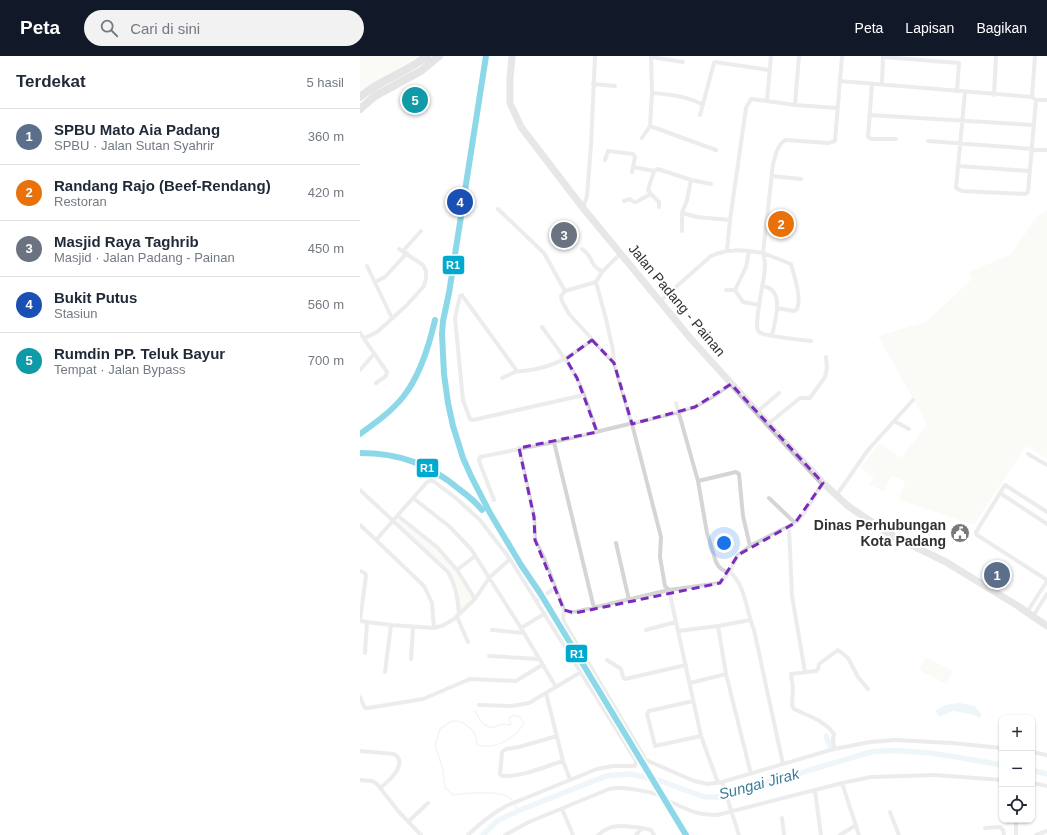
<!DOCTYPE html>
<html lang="id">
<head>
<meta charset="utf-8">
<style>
	:root { --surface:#fff; --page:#f2f2f3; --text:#1f2937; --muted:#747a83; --line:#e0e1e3; --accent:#111827 }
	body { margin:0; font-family:Helvetica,sans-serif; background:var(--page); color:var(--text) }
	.controls { position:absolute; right:12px; bottom:12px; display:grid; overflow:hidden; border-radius:8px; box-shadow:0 1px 3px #0004 }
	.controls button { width:36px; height:36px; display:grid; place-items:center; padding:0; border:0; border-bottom:1px solid var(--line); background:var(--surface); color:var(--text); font:20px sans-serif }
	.you { position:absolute; left:364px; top:487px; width:14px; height:14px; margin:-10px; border:3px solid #fff; border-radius:50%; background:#1a73e8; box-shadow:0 0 0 6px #1a73e833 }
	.badge { display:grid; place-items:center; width:26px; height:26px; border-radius:50%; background:var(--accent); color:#fff; font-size:13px; font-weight:700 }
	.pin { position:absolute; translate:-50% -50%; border:2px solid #fff; box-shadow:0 1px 4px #0006 }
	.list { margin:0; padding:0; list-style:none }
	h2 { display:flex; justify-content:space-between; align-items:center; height:52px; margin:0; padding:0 16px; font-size:17px }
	h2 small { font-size:13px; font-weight:400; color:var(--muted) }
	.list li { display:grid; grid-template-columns:26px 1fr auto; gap:12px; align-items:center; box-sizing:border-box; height:56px; padding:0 16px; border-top:1px solid var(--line) }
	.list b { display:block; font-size:15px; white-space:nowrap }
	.list p { margin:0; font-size:13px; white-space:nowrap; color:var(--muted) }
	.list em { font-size:13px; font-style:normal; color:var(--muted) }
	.icon { flex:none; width:22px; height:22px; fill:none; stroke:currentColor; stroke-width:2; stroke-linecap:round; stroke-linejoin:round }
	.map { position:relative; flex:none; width:687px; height:779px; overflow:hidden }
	header { display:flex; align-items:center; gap:24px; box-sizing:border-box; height:56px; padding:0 20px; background:var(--accent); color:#fff }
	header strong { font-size:19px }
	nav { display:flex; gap:22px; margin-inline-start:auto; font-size:14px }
	.search { width:280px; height:36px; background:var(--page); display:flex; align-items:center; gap:10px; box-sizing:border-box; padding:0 14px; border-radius:22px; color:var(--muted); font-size:15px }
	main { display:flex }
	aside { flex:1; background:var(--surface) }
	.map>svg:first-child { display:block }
</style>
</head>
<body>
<header>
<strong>Peta</strong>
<div class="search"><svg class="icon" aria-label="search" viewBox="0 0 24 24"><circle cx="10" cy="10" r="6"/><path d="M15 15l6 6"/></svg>Cari di sini</div>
<nav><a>Peta</a><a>Lapisan</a><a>Bagikan</a></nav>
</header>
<main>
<aside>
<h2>Terdekat<small>5 hasil</small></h2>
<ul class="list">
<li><span class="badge" style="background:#5c6f8a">1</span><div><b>SPBU Mato Aia Padang</b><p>SPBU · Jalan Sutan Syahrir</p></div><em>360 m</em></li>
<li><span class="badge" style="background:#e8710a">2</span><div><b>Randang Rajo (Beef-Rendang)</b><p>Restoran</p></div><em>420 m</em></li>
<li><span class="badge" style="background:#6b7280">3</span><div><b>Masjid Raya Taghrib</b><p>Masjid · Jalan Padang - Painan</p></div><em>450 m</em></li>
<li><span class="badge" style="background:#1a4fb4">4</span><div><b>Bukit Putus</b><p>Stasiun</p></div><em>560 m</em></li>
<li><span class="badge" style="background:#0f9aa8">5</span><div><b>Rumdin PP. Teluk Bayur</b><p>Tempat · Jalan Bypass</p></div><em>700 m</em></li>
</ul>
</aside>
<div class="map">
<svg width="687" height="779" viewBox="0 0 687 779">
	<rect width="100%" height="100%" fill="#fff"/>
	<!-- green -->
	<path fill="#f3f6ed" d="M0,0H58L31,19L0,34Z
		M687,155V403L666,390L614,469L539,444L545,425L531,420L524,436L509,428L514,422L500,411L520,387L541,402L567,368L518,280L566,266L612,223L609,216L650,199L679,158Z
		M39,464L79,493L93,510L113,542L100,554L92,521L36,465Z
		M566,601L593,615L586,628L559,614Z"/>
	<!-- water -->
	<path fill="#dbecf3" d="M600,647L615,650L622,659L619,662L614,659L593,655L579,661L575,655C583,648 590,648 600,647Z"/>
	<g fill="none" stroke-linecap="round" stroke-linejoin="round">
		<!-- stream -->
		<path stroke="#dbecf3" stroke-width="1.5" d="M115,655L122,667L131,672L143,668L148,669L151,668L149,662L154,659L160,661L164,667C155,683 135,694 117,689C118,677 106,664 93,665C89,666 84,670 80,673L75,689L83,714L85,732L93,739C105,737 140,734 150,742C153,745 156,751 158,755"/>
		<!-- canal -->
		<path stroke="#dbecf3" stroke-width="5.5" d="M466,680L470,690
			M672,714L687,718
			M123,779L137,765L158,755L246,720L271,718L301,725L344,741H359L511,696C554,691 599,702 642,709"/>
		<!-- street -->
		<path stroke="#d5d5d5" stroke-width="4" d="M291,0L292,37L290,70L356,94
			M411,0L407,45L435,49
			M439,0L435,49L477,52
			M291,1L323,6
			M523,1L599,7L597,35
			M480,25L672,41L676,44H687
			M233,28L255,30
			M512,28L508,81L511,83H536
			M522,28L523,0
			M605,36L596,132L602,135L665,138L668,136L676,44
			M292,37C309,38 328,40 343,49
			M634,39L636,0
			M672,41L675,0
			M340,59L354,7L355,6L409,14
			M509,59L673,69
			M282,82L290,70
			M568,85L687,94
			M245,104L248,95L273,98L275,101L272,116
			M598,110L669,115
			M273,111L294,115
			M412,120L441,123
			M331,124L351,128
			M264,145L270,143L274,146H276L291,138
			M299,151V146L291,138L288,134L294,115L298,113L331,124L327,144L322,157V175
			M223,152L227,140L231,89L235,0
			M138,153L184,197L205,235
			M322,157L337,161L370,164
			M222,193C231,199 229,202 234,209C236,212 240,214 242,216
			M367,194L370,164L386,52L391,43L407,45
			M43,195L61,175
			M261,197L242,216L236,226L246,263L253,294L254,307L272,368L301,481L300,501L305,530L309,534L341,680L358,727
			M403,197C404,201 405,205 405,209C406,221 392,269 399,276C403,280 443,284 451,285
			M403,197L431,208C434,219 442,242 437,253L434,255L417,252
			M7,210L32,262
			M15,226L25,221L47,197
			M236,226L205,235L201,240L202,245L209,258L254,307
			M402,230C426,233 415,264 412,280
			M366,234H375L383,246L399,249
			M375,234L386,211L389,195
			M300,245L351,200C369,192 384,194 403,197L413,108C416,98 417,90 425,84L468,87L475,85L482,0
			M182,271C198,293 214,313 224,339
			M0,277L27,316L26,320L16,327
			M5,282L17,276L46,250L64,230L66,222V215L63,209L39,193
			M232,284C212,298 201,308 176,313C170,314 164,316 157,315L104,242L102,239L100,240L95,262L103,344L110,363L113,364L224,339L237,376
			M0,314L14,298
			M142,322L157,315
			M316,347L338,425
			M397,356L419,337
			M534,365L553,344
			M408,368L440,342H450L465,321L467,312L466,301
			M194,386L234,552
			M159,392L174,461L175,484L184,502L204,554L211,557L309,534L360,527L370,516L378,499L390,490L435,467L443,459L463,427
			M668,398L687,409
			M0,434L88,516C96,529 98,543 99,558
			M640,437L687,468
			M476,440L508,394L534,365L549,373
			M53,442L89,470L111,493L161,572L196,631
			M409,442L435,467
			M134,444L119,405L120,401L194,386L319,356C342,349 352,342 371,328
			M687,456L645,429L616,476L617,479L687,524
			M38,460L77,491L97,514L115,543
			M0,469L16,484
			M429,471L432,540L445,616
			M256,487L269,544
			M390,490L383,460L379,418L376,416L338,425L347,477L356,506C359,512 363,516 370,516C386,530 386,555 394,574L423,708
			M97,514L115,500
			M0,515L5,517L6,520L0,564
			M176,545L195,532
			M204,554L203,562L204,566L286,704L334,725L348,728L362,726L474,693L510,686L535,684L592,687L642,692
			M667,556L687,525
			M673,560L687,538
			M97,561L108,586
			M0,565L31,569L74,572L84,569L94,563L115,543L129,522L150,503
			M358,570L366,618
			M74,572L72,547L64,530L16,484L67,426L72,424L97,443L120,464L150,503L276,705L275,710H253L237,713L146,750C132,758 119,768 108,779
			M161,572L184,558
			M132,574L164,577
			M286,574L316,566
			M318,575L358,570L390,564
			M5,597L7,566
			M129,600L179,603
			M51,603L53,571
			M247,604L261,613L263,621L265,623L326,609
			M25,616L31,569
			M330,627L366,618L390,714
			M186,637L203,705L210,723
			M0,641L5,652H8L63,643L110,623L156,625L182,609
			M333,645L289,655L287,658L295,690L341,680
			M119,649L152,650L169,647L221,616
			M197,680L159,691L146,693L142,696L140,718L142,720C163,721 183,711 203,705
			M474,693L473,683L474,678L468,671L458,664L434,653L432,649L433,632L431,618L456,615L458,613L459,608L478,594L488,602L498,621L508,633
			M0,695L34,698C49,707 29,725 20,732
			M672,696L687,699
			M0,724L12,725L17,728L39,756L61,779
			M362,726L379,779
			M482,727L499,779
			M672,727L687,730
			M455,735L461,779
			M311,746C326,753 339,760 357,759L482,727L511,721L575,719L642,724
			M202,753L213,779
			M530,756L539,779
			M422,762L424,779
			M49,765L68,747
			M282,772L291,774L294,779
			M625,772L640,771L643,774L644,779
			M145,779L169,766L249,733C263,730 286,735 299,739
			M238,779C253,766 264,770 282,772L276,779
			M480,779L496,769
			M656,779V765
			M676,779L687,775"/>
		<!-- primary -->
		<path stroke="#c9c9c9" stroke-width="7" d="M152,0L150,22V47L161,71L223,152L331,283L408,368L463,427L488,450L531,479L586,506L617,525L658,550L687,570"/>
		<!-- highway -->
		<path stroke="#c3c3c3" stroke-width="8" d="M0,41C20,24 46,17 67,0
			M0,53L15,40L61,15L79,0"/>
		<!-- rail-1 casing -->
		<g stroke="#fff" stroke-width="9">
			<path id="rail-1" d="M126,0L89,237L83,265L82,278L84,318L88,347L93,370L103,402L111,420L130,457L161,509L180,537L326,779
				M0,378C15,367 31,356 43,341C60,320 69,290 75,264
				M0,397C39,397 69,408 99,433C107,439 115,445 122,454"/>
		</g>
		<!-- rail-1 -->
		<use href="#rail-1" stroke="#00a9ce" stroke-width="6"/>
	</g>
	<!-- marked area -->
	<path d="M0 0H687V779H0ZM232,284L254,307L272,368L335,351L371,328L463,427L435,467L378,499L360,527L215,557L204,554L175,484L174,461L159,392L237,376L217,322L206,303Z" fill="#fff" fill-opacity=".55" fill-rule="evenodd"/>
	<path fill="none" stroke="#7b2cbf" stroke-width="3" stroke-dasharray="8 5" stroke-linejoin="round" d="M232,284L254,307L272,368L335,351L371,328L463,427L435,467L378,499L360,527L215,557L204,554L175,484L174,461L159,392L237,376L217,322L206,303Z"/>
	<!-- icons -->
	<defs>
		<g id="civic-disc" transform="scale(1)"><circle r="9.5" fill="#797979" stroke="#fff"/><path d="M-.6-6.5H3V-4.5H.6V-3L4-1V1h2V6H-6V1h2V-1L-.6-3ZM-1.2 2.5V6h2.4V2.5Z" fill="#fff"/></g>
	</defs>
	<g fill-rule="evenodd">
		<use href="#civic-disc" x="600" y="477"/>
	</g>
	<g text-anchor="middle" stroke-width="4" stroke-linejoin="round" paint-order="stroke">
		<!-- street labels -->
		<g font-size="14" fill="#313131" stroke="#fff">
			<text transform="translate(317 244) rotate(50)" y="5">Jalan Padang - Painan</text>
		</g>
		<!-- poi labels -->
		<g font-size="14" font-weight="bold" fill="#313131" stroke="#fff" text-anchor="end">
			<text x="586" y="474">Dinas Perhubungan<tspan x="586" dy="16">Kota Padang</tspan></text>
		</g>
		<!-- water labels -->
		<g font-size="15" font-style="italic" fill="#3a7d98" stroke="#fff">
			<text transform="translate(399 728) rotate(-15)" y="5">Sungai Jirak</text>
		</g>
	</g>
	<g stroke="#fff" stroke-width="1.5">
		<rect x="82" y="199" width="23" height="20" rx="4" fill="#00a9ce"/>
		<rect x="56" y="402" width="23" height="20" rx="4" fill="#00a9ce"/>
		<rect x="205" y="588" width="23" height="19" rx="4" fill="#00a9ce"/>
	</g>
	<g font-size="11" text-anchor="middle" font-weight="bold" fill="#fff">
		<text x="93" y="213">R1</text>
		<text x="67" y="416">R1</text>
		<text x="217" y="602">R1</text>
	</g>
</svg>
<div class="controls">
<button>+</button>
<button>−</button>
<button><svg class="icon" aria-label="locate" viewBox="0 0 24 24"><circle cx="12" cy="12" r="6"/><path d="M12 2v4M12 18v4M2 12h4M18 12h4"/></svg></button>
</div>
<div class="you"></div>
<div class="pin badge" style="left:637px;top:519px;background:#5c6f8a">1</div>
<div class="pin badge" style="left:421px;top:168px;background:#e8710a">2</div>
<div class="pin badge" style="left:204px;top:179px;background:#6b7280">3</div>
<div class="pin badge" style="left:100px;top:146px;background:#1a4fb4">4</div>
<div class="pin badge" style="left:55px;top:44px;background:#0f9aa8">5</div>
</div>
</main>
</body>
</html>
